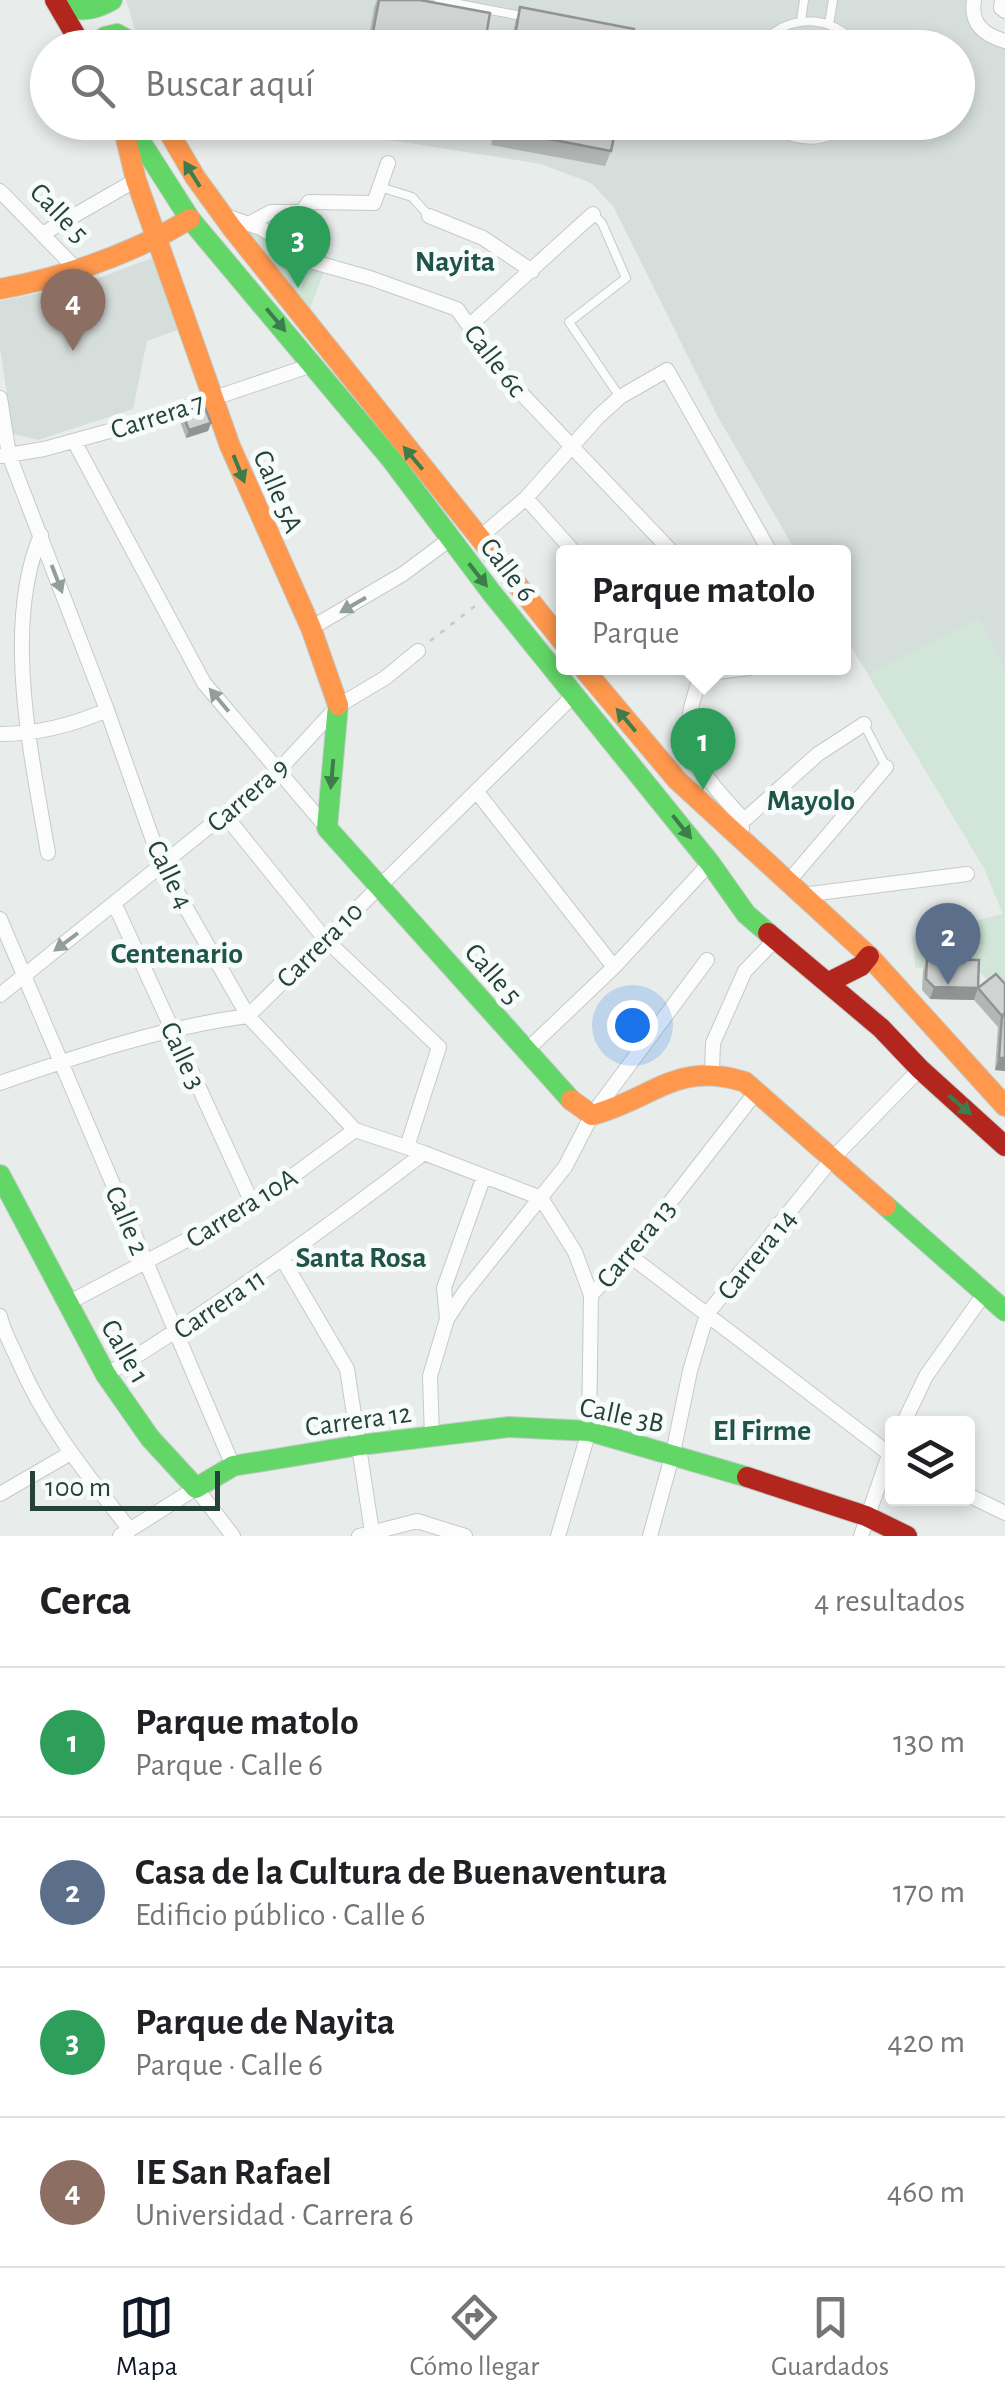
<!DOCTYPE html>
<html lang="es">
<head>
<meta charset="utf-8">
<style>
	:root { --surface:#fff; --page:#f2f2f2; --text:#202124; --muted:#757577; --line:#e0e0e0; --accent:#111827 }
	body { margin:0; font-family:"Alegreya Sans",sans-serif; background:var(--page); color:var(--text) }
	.controls { position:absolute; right:30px; bottom:30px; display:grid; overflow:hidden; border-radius:10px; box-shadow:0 5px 15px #0003 }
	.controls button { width:90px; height:90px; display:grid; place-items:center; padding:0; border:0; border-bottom:2px solid var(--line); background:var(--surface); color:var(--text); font:50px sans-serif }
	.scale { position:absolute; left:30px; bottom:25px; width:190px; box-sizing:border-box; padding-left:10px; border:5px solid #24423a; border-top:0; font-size:28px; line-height:35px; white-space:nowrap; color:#24423a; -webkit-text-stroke:8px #f7fbf9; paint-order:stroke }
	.you { position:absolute; left:632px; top:1025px; width:35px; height:35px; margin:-25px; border:8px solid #fff; border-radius:50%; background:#1a73e8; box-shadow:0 0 0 15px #1a73e833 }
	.badge { display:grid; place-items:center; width:65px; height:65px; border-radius:50%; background:var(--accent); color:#fff; font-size:32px; font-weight:700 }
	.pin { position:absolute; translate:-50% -82px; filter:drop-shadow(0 2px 5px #0008) }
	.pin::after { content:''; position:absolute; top:52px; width:35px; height:30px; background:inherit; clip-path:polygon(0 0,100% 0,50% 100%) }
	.popup { position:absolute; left:556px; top:545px; width:295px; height:130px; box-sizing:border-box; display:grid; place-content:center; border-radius:10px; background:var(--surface); filter:drop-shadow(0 2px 8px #0005); font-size:32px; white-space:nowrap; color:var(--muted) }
	.popup b { font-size:38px; color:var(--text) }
	.popup::after { content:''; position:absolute; left:50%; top:100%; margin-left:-20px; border:20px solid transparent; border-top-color:var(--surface) }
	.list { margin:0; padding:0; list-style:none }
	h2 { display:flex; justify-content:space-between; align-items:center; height:130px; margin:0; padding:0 40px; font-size:42px }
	h2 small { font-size:32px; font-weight:400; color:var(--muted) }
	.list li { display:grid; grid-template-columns:65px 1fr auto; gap:30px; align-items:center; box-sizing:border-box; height:150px; padding:0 40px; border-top:2px solid var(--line) }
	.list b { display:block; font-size:38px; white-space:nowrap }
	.list p { margin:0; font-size:32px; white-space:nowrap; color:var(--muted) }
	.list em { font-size:32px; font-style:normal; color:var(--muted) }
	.icon { flex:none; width:55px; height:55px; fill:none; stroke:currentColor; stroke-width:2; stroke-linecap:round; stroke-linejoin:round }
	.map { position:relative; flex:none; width:1005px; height:1536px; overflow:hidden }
	.search { position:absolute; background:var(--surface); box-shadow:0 5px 15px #0003; left:30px; right:30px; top:30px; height:110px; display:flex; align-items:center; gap:25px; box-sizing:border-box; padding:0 35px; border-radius:55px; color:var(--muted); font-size:38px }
	.sheet { height:730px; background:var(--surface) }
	nav { display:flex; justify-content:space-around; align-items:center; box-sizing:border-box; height:140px; border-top:2px solid var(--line); background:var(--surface); font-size:28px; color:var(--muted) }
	nav a { display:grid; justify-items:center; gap:5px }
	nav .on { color:var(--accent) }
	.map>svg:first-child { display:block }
</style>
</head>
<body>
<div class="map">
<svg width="1005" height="1536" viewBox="0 0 1005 1536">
	<rect width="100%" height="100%" fill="#e8edeb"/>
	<!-- built -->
	<path fill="#d6dedb" d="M126,0H974L978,28L1005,41V999L974,965L916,968L912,937L1003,914L984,868L843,633V552H796L718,417L613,206L591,183L541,164L281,123L958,122V48H167L164,36L140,47Z
		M157,256L183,328L147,341L133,409L38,440L13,434L0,348V301L83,284Z"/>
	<!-- green -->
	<path fill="#d1e6d8" d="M220,215L326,266L310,309Z
		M979,618L1005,668V999L974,965L916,968L912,937L1003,914L984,868L868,675Z"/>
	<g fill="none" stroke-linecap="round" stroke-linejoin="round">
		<!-- lane casing -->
		<g stroke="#c5cac8" stroke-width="10">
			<path id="lane" d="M438,0L527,17
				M801,21L804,0
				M829,24L833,0
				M624,36L682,48
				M758,48C784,13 833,12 859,48
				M765,122C792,144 825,147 851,122
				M380,187L412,197L429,216
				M593,214L602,223L626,278L569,322L620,397
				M864,724L886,767"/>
		</g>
		<!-- street casing -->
		<g stroke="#c5cac8" stroke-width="16">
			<path id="street" d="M974,0C970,24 984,35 1005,41
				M1002,0L1001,8L1005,11
				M0,191L80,273
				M226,216L261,228L310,261L370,278L457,309L504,375L672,552
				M429,216L483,238L532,271
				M250,223L271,212H302L309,202L374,203L388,163
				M44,233L136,180
				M469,326L593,214
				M0,398L9,455L107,710L162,866L248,1016L355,1130L424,1153L541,1198L575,1252L591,1295
				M74,441L204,683L327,828
				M2,456L44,449L146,421L312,365
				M526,498L574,552
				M41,535C2,626 32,758 48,853
				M479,538L526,498L598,417L620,397L667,370L770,552
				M311,628L403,574L450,539
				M702,668C700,683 692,698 690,714C683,759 714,786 741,817L742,828L738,836
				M701,674L749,668
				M0,734C38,734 73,725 107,710
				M477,792L614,967
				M224,814L325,939L439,1047L407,1147
				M742,822L818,754L864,724
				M788,882L886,767
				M802,895L967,874
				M115,905L253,1205
				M0,919L233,1466
				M0,995L278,771L338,706L385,678L418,651
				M527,1050L614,967L710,863
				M712,1070L713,1043L745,971L775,940
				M0,1083C80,1055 164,1027 248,1016L575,694
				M629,1255L892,1456
				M283,1260L347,1369L372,1532
				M68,1303L253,1205L355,1130
				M0,1316C3,1331 12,1346 18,1360C47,1427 86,1473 130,1530
				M447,1318L444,1288L484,1176
				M106,1375C217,1307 321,1232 424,1153
				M903,1424L926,1376L984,1294
				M432,1437L430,1376L447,1319L464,1293L565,1167L592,1115L707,960
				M0,1494L69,1454
				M968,1495L1005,1513
				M120,1536L196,1488L233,1536
				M359,1536L417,1521L465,1536
				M558,1536L589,1431L591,1295L629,1255L756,1092
				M650,1536L673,1453L690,1371L707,1314L831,1160L920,1069
				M861,1536L892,1446"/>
		</g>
		<!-- fast casing -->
		<g stroke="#c3cbc8" stroke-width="22">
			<path id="fast" d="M58,0C76,14 93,11 112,0
				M95,48L105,37L117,34L140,47
				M128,122L190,219L391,459L491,592L710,863L746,914L768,933
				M338,705L327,828L571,1100
				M0,1175L106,1375L150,1438L196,1488L233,1466L360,1445L509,1427L589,1431L747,1477
				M886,1206L1005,1311"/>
		</g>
		<!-- slow casing -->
		<g stroke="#c3cbc8" stroke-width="22">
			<path id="slow" d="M122,122L136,180L230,446L311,628L338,705
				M163,122L195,177L232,228L563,642
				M0,289C69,276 130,255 190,219
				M583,668L677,780L869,956L1005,1106
				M571,1100L592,1115C653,1099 677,1060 745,1082L886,1206"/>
		</g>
		<!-- jam casing -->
		<g stroke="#c3cbc8" stroke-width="22">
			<path id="jam" d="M55,0L83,48
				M768,933L881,1028L920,1069L1005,1146
				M829,982L861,966L869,956
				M747,1477L866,1516L907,1536"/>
		</g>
		<!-- path -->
		<path stroke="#c3ccca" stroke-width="2.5" stroke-dasharray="5 8" stroke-linecap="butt" d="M430,641L475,606"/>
		<!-- lane -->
		<use href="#lane" stroke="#fcfcfc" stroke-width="8"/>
		<!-- street -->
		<use href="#street" stroke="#fcfcfc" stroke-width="14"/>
		<!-- fast -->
		<use href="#fast" stroke="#63d668" stroke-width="20"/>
		<!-- slow -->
		<use href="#slow" stroke="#ff974d" stroke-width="20"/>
		<!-- jam -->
		<use href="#jam" stroke="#b3261e" stroke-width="20"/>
	</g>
	<!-- wall -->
	<path fill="#b2b6b5" d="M377,0H420L484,48H367L374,8Z
		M520,7L631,48H510L515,23Z
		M443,122H468L467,127Z
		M496,122H617L611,151L605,166L491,145Z
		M182,413L211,423L208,431L186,438L180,421Z
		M927,959L978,988L1005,984V1071L995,1070L998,1027L974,1000L930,999L922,990L923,971Z"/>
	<!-- shaded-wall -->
	<path fill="#919493" d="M211,423L208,431L186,438L189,430Z
		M934,987L978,988L974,1000L930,999Z
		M999,1058H1005V1071L995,1070Z"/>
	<!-- building -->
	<path fill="#cfd4d2" stroke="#919493" stroke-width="2.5" d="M379,0H420L490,13L484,48H370Z
		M520,7L634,29L631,48H513Z
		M498,122H617L611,151L497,129Z
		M204,405L211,423L189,430L182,413Z
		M927,959L979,960L978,988L934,987L926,979Z
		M996,974L1005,984V1013L1002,1016L978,988Z
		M1002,1016H1005V1058H999Z"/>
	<!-- one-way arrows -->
	<defs><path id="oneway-solid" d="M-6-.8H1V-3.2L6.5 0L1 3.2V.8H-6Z" transform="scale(2.5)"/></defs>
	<g fill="#3d7d4c">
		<use href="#oneway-solid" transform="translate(192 174) rotate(-122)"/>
		<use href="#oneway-solid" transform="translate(276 320) rotate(50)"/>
		<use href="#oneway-solid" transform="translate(413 458) rotate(-130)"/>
		<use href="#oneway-solid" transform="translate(239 469) rotate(68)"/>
		<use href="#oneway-solid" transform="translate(478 575) rotate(52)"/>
		<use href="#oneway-solid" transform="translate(626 720) rotate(-130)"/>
		<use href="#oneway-solid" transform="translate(332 774) rotate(95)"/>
		<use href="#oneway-solid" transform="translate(682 827) rotate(51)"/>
		<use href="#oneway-solid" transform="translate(960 1105) rotate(41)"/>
	</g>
	<g fill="#909f9b">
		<use href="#oneway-solid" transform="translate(57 579) rotate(69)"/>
		<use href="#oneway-solid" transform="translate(353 605) rotate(150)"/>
		<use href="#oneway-solid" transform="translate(219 700) rotate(-130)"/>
		<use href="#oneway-solid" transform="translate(66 942) rotate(143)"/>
	</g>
	<g text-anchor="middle" stroke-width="10" stroke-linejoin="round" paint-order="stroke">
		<!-- street labels -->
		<g font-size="28" fill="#24423a" stroke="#f7fbf9">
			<text transform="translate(60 212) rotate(46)" y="10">Calle 5</text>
			<text transform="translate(496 360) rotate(52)" y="10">Calle 6c</text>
			<text transform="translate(157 415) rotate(-18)" y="10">Carrera 7</text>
			<text transform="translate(279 491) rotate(67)" y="10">Calle 5A</text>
			<text transform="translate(509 569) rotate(52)" y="10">Calle 6</text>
			<text transform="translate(247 794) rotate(-41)" y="10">Carrera 9</text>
			<text transform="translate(171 874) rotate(64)" y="10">Calle 4</text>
			<text transform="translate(319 944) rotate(-45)" y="10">Carrera 10</text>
			<text transform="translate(494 973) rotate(49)" y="10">Calle 5</text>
			<text transform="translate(184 1055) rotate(65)" y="10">Calle 3</text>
			<text transform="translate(241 1207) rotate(-32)" y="10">Carrera 10A</text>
			<text transform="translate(128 1220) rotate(67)" y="10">Calle 2</text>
			<text transform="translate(635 1243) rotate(-50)" y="10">Carrera 13</text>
			<text transform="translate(756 1254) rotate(-51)" y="10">Carrera 14</text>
			<text transform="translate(219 1303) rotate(-34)" y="10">Carrera 11</text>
			<text transform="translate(126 1351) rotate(60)" y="10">Calle 1</text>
			<text transform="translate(622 1414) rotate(12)" y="10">Calle 3B</text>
			<text transform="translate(358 1419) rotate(-8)" y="10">Carrera 12</text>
		</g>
		<!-- neighbourhood labels -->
		<g font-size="30" font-weight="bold" fill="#1f5548" stroke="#f7fbf9">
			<text x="455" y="271">Nayita</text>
			<text x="811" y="810">Mayolo</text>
			<text x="177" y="963">Centenario</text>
			<text x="361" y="1267">Santa Rosa</text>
			<text x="762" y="1440">El Firme</text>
		</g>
	</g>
</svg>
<div class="controls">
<button><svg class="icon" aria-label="layers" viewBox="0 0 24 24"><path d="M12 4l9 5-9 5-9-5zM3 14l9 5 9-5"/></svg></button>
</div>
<div class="scale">100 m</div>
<div class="you"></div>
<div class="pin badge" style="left:703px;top:790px;background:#2e9e5b">1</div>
<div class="popup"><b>Parque matolo</b>Parque</div>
<div class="pin badge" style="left:948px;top:985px;background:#5c6f8a">2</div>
<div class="pin badge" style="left:298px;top:288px;background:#2e9e5b">3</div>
<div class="pin badge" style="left:73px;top:351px;background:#8d6e63">4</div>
<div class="search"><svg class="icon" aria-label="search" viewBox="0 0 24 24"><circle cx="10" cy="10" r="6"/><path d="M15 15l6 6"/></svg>Buscar aquí</div>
</div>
<section class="sheet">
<h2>Cerca<small>4 resultados</small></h2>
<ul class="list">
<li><span class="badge" style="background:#2e9e5b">1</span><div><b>Parque matolo</b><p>Parque · Calle 6</p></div><em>130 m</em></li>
<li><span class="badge" style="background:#5c6f8a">2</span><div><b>Casa de la Cultura de Buenaventura</b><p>Edificio público · Calle 6</p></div><em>170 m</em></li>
<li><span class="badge" style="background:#2e9e5b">3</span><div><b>Parque de Nayita</b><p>Parque · Calle 6</p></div><em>420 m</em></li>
<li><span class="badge" style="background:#8d6e63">4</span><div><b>IE San Rafael</b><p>Universidad · Carrera 6</p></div><em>460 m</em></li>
</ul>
</section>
<nav>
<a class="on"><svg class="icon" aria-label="map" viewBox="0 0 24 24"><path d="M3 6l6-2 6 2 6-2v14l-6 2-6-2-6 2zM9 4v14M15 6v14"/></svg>Mapa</a>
<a><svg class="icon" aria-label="directions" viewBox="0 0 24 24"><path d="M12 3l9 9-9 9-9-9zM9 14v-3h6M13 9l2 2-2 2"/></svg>Cómo llegar</a>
<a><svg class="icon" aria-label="saved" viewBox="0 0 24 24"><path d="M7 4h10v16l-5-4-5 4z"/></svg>Guardados</a>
</nav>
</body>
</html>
